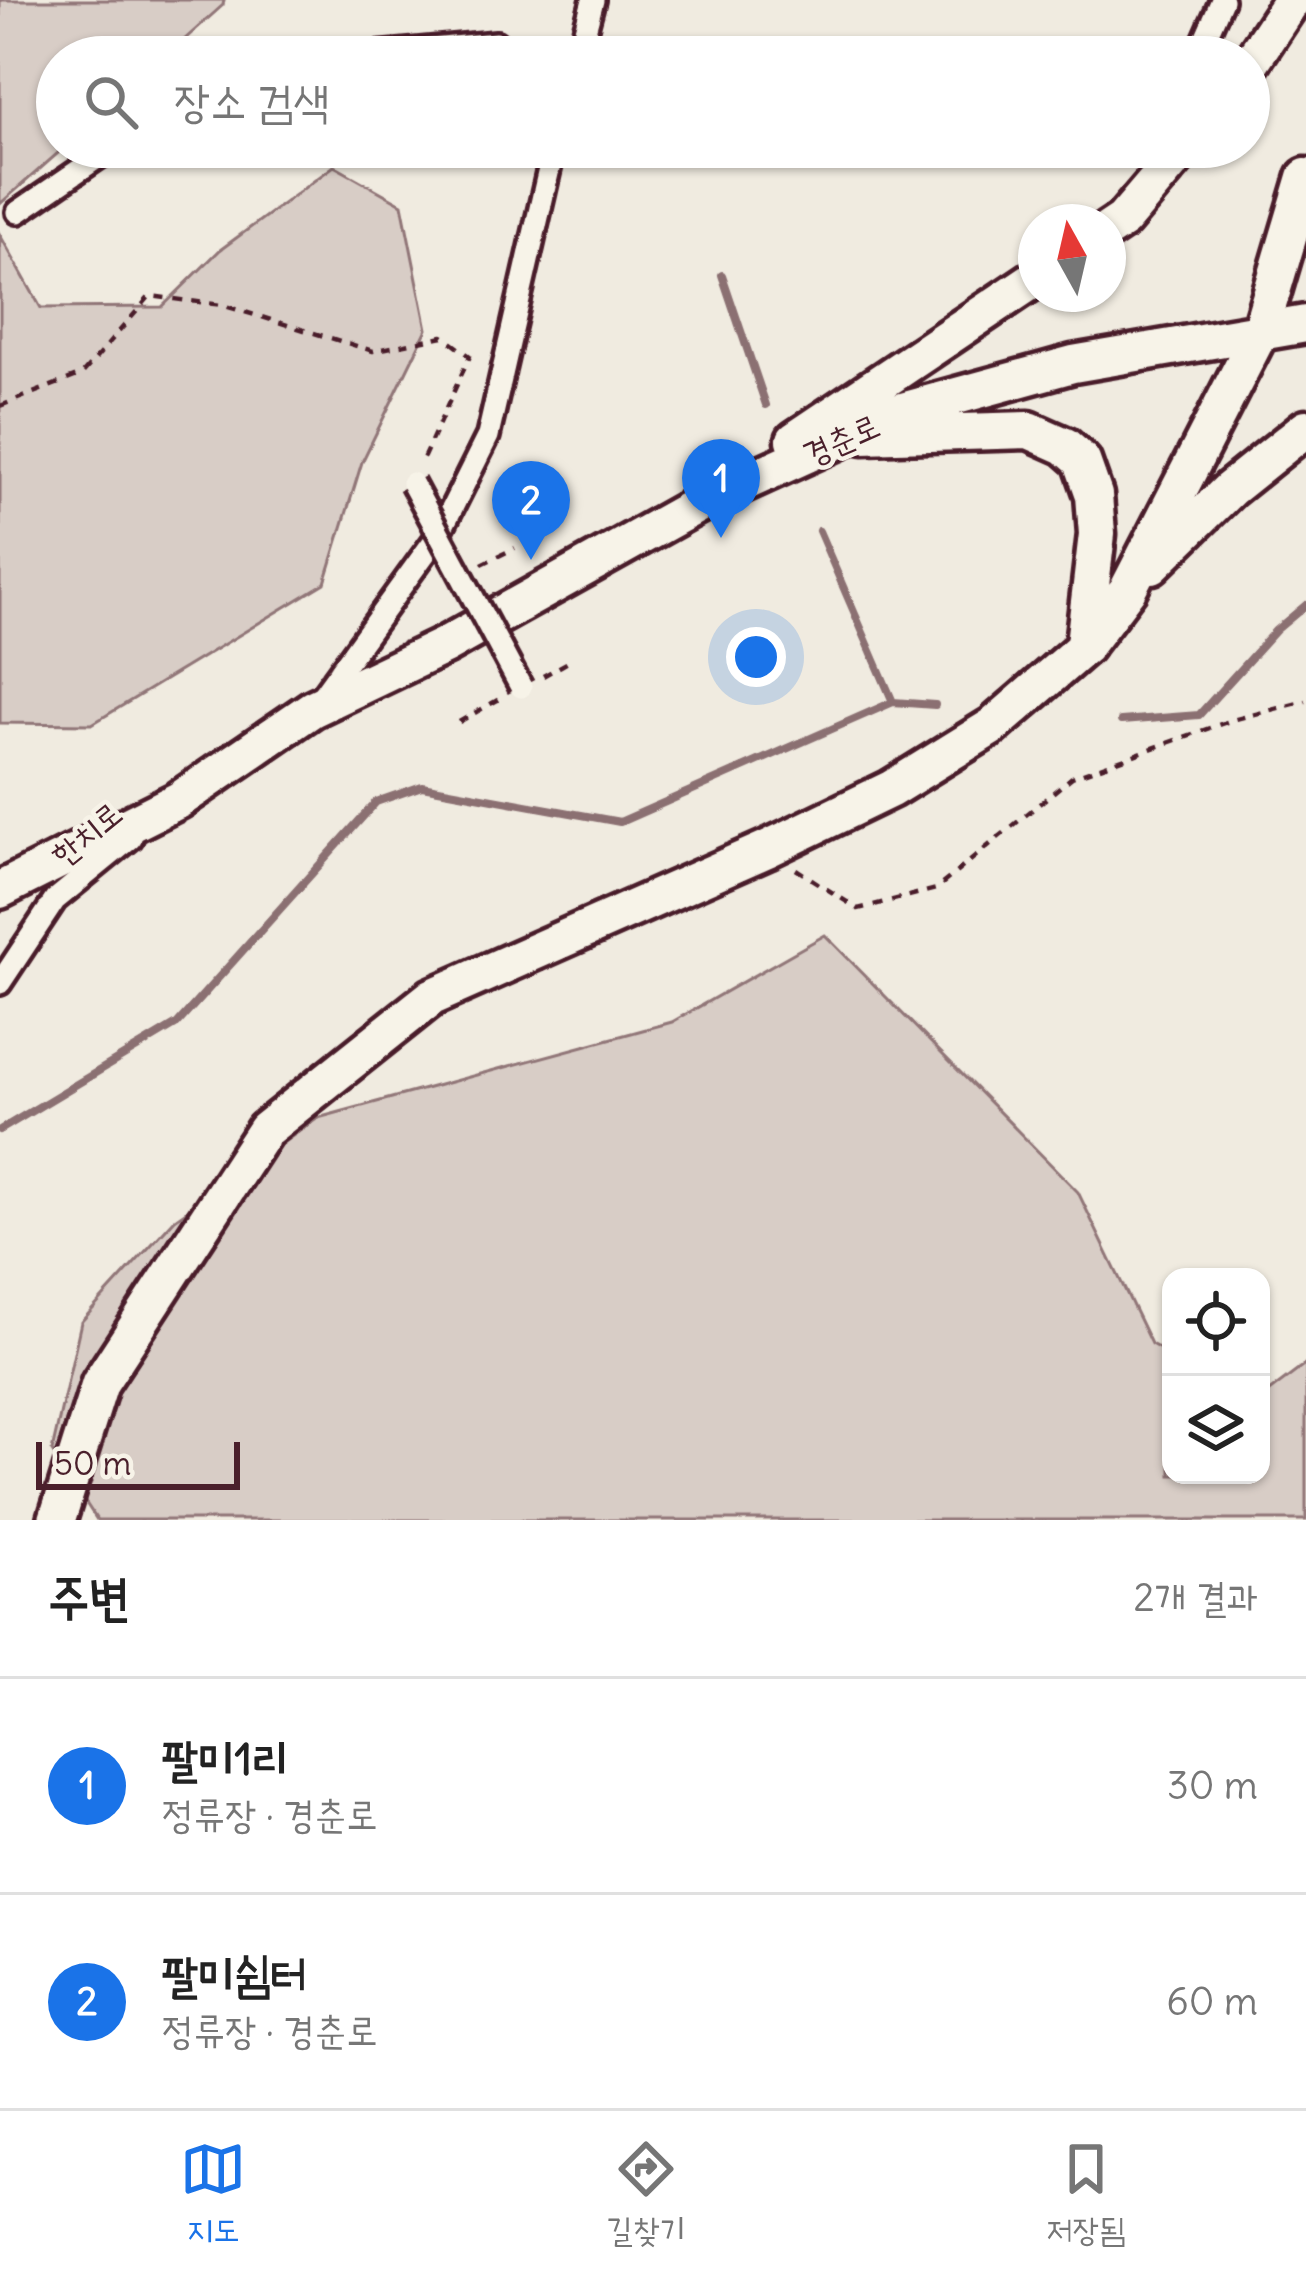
<!DOCTYPE html>
<html lang="ko">
<head>
<meta charset="utf-8">
<style>
	:root { --surface:#fff; --page:#f6f6f6; --text:#222; --muted:#767676; --line:#e0e0e0; --accent:#1a73e8 }
	body { margin:0; font-family:Delius,"Poor Story",sans-serif; background:var(--page); color:var(--text) }
	.controls { position:absolute; right:36px; bottom:36px; display:grid; overflow:hidden; border-radius:24px; box-shadow:0 3px 9px #0004 }
	.controls button { width:108px; height:108px; display:grid; place-items:center; padding:0; border:0; border-bottom:3px solid var(--line); background:var(--surface); color:var(--text); font:60px sans-serif }
	.compass { position:absolute; left:1018px; top:204px; width:108px; height:108px; border-radius:50%; background:var(--surface); box-shadow:0 3px 9px #0004; rotate:352deg }
	.scale { position:absolute; left:36px; bottom:30px; width:204px; box-sizing:border-box; padding-left:12px; border:6px solid #4a1f2b; border-top:0; font-size:33px; line-height:42px; white-space:nowrap; color:#4a1f2b; -webkit-text-stroke:9px #f7f3e8; paint-order:stroke }
	.you { position:absolute; left:756px; top:657px; width:42px; height:42px; margin:-30px; border:9px solid #fff; border-radius:50%; background:#1a73e8; box-shadow:0 0 0 18px #1a73e833 }
	.badge { display:grid; place-items:center; width:78px; height:78px; border-radius:50%; background:var(--accent); color:#fff; font-size:39px; font-weight:700 }
	.pin { position:absolute; translate:-50% -99px; filter:drop-shadow(0 3px 6px #0008) }
	.pin::after { content:''; position:absolute; top:63px; width:42px; height:36px; background:inherit; clip-path:polygon(0 0,100% 0,50% 100%) }
	.list { margin:0; padding:0; list-style:none }
	h2 { display:flex; justify-content:space-between; align-items:center; height:156px; margin:0; padding:0 48px; font-size:51px }
	h2 small { font-size:39px; font-weight:400; color:var(--muted) }
	.list li { display:grid; grid-template-columns:78px 1fr auto; gap:36px; align-items:center; box-sizing:border-box; height:216px; padding:0 48px; border-top:3px solid var(--line) }
	.list b { display:block; font-size:45px; white-space:nowrap }
	.list p { margin:0; font-size:39px; white-space:nowrap; color:var(--muted) }
	.list em { font-size:39px; font-style:normal; color:var(--muted) }
	.icon { flex:none; width:66px; height:66px; fill:none; stroke:currentColor; stroke-width:2; stroke-linecap:round; stroke-linejoin:round }
	.map { position:relative; flex:none; width:1306px; height:1520px; overflow:hidden }
	.search { position:absolute; background:var(--surface); box-shadow:0 3px 9px #0004; left:36px; right:36px; top:36px; height:132px; display:flex; align-items:center; gap:30px; box-sizing:border-box; padding:0 42px; border-radius:66px; color:var(--muted); font-size:45px }
	.sheet { height:588px; background:var(--surface) }
	nav { display:flex; justify-content:space-around; align-items:center; box-sizing:border-box; height:168px; border-top:3px solid var(--line); background:var(--surface); font-size:33px; color:var(--muted) }
	nav a { display:grid; justify-items:center; gap:6px }
	nav .on { color:var(--accent) }
	.map>svg:first-child { display:block }
</style>
</head>
<body>
<div class="map">
<svg width="1306" height="1520" viewBox="0 0 1306 1520">
	<rect width="100%" height="100%" fill="#f0ebe0"/>
	<filter id="ink" filterUnits="userSpaceOnUse"><feTurbulence type="fractalNoise" baseFrequency=".00833" numOctaves="2"/><feDisplacementMap in="SourceGraphic" scale="24" xChannelSelector="R" yChannelSelector="G"/><feConvolveMatrix kernelMatrix="1 2 1 2 8 2 1 2 1" color-interpolation-filters="sRGB"/></filter>
	<g filter="url(#ink)">
		<!-- green -->
		<path fill="#d8cdc6" stroke="#917678" stroke-width="3" d="M0,0H224L223,5L165,57H57V147H65L0,204Z
			M334,166L402,204L427,329L362,462L325,583L92,724L0,723V235L41,308L162,307L220,250Z
			M825,935L1078,1192L1151,1344L1171,1355V1475H1261V1398L1306,1364V1520H97L52,1451L81,1322L175,1219L318,1118L672,1022Z"/>
		<g fill="none" stroke-linecap="round" stroke-linejoin="round">
			<!-- stream -->
			<path stroke="#8b6f72" stroke-width="8" d="M722,275L766,405
				M819,531L893,702
				M1121,721L1199,715L1276,630L1306,605
				M0,1130L177,1024L376,802L422,786L620,822L893,702L935,705"/>
			<!-- minor casing -->
			<g stroke="#4a1f2b" stroke-width="30">
				<path id="minor" d="M249,57L366,55L496,43L508,57
					M578,57L593,0
					M1197,57L1222,0
					M18,212L113,147
					M319,700L439,534L488,436L554,147
					M0,983L55,900L131,838"/>
			</g>
			<!-- primary casing -->
			<g stroke="#4a1f2b" stroke-width="45">
				<path id="primary" d="M1249,65L1292,0
					M1108,230L1123,220L1185,147
					M863,435L1029,430L1065,446L1082,461L1094,495L1097,534L1084,644
					M795,440L1036,278
					M1152,565L1230,489L1306,428
					M0,890L179,800L312,709L444,646L706,500L902,411L1073,364L1306,324
					M57,1520L100,1383L265,1130L432,997L767,849L891,789L993,726L1084,647L1128,589L1260,332L1306,177"/>
			</g>
			<!-- path -->
			<path stroke="#4a1f2b" stroke-width="4.5" stroke-dasharray="9 9" stroke-linecap="butt" d="M0,406L82,374L150,296L222,305L373,351L443,336L470,356L422,461
				M482,564L515,548
				M543,676L570,661
				M459,722L501,698
				M796,869L858,909L936,889L1072,777L1232,720L1306,701"/>
			<!-- minor -->
			<use href="#minor" stroke="#f7f3e8" stroke-width="21"/>
			<!-- primary -->
			<use href="#primary" stroke="#f7f3e8" stroke-width="36"/>
			<!-- minor-bridge casing -->
			<g stroke="#4a1f2b" stroke-width="30" stroke-linecap="butt">
				<path id="minor-bridge" d="M412,483L521,687"/>
			</g>
			<!-- minor-bridge -->
			<use href="#minor-bridge" stroke="#f7f3e8" stroke-width="21"/>
		</g>
	</g>
	<g text-anchor="middle" stroke-width="9" stroke-linejoin="round" paint-order="stroke">
		<!-- street labels -->
		<g font-size="33" fill="#4a1f2b" stroke="#f7f3e8">
			<text transform="translate(841 439) rotate(-24)" y="12">경춘로</text>
			<text transform="translate(86 833) rotate(-39)" y="12">한치로</text>
		</g>
	</g>
</svg>
<div class="controls">
<button><svg class="icon" aria-label="locate" viewBox="0 0 24 24"><circle cx="12" cy="12" r="6"/><path d="M12 2v4M12 18v4M2 12h4M18 12h4"/></svg></button>
<button><svg class="icon" aria-label="layers" viewBox="0 0 24 24"><path d="M12 4l9 5-9 5-9-5zM3 14l9 5 9-5"/></svg></button>
</div>
<svg class="compass" viewBox="-18 -18 36 36"><path d="M0-13l5 13h-10z" fill="#e53935"/><path d="M0 13l5-13h-10z" fill="#767676"/></svg>
<div class="scale">50 m</div>
<div class="you"></div>
<div class="pin badge" style="left:721px;top:538px">1</div>
<div class="pin badge" style="left:531px;top:560px">2</div>
<div class="search"><svg class="icon" aria-label="search" viewBox="0 0 24 24"><circle cx="10" cy="10" r="6"/><path d="M15 15l6 6"/></svg>장소 검색</div>
</div>
<section class="sheet">
<h2>주변<small>2개 결과</small></h2>
<ul class="list">
<li><span class="badge">1</span><div><b>팔미1리</b><p>정류장 · 경춘로</p></div><em>30 m</em></li>
<li><span class="badge">2</span><div><b>팔미쉼터</b><p>정류장 · 경춘로</p></div><em>60 m</em></li>
</ul>
</section>
<nav>
<a class="on"><svg class="icon" aria-label="map" viewBox="0 0 24 24"><path d="M3 6l6-2 6 2 6-2v14l-6 2-6-2-6 2zM9 4v14M15 6v14"/></svg>지도</a>
<a><svg class="icon" aria-label="directions" viewBox="0 0 24 24"><path d="M12 3l9 9-9 9-9-9zM9 14v-3h6M13 9l2 2-2 2"/></svg>길찾기</a>
<a><svg class="icon" aria-label="saved" viewBox="0 0 24 24"><path d="M7 4h10v16l-5-4-5 4z"/></svg>저장됨</a>
</nav>
</body>
</html>
